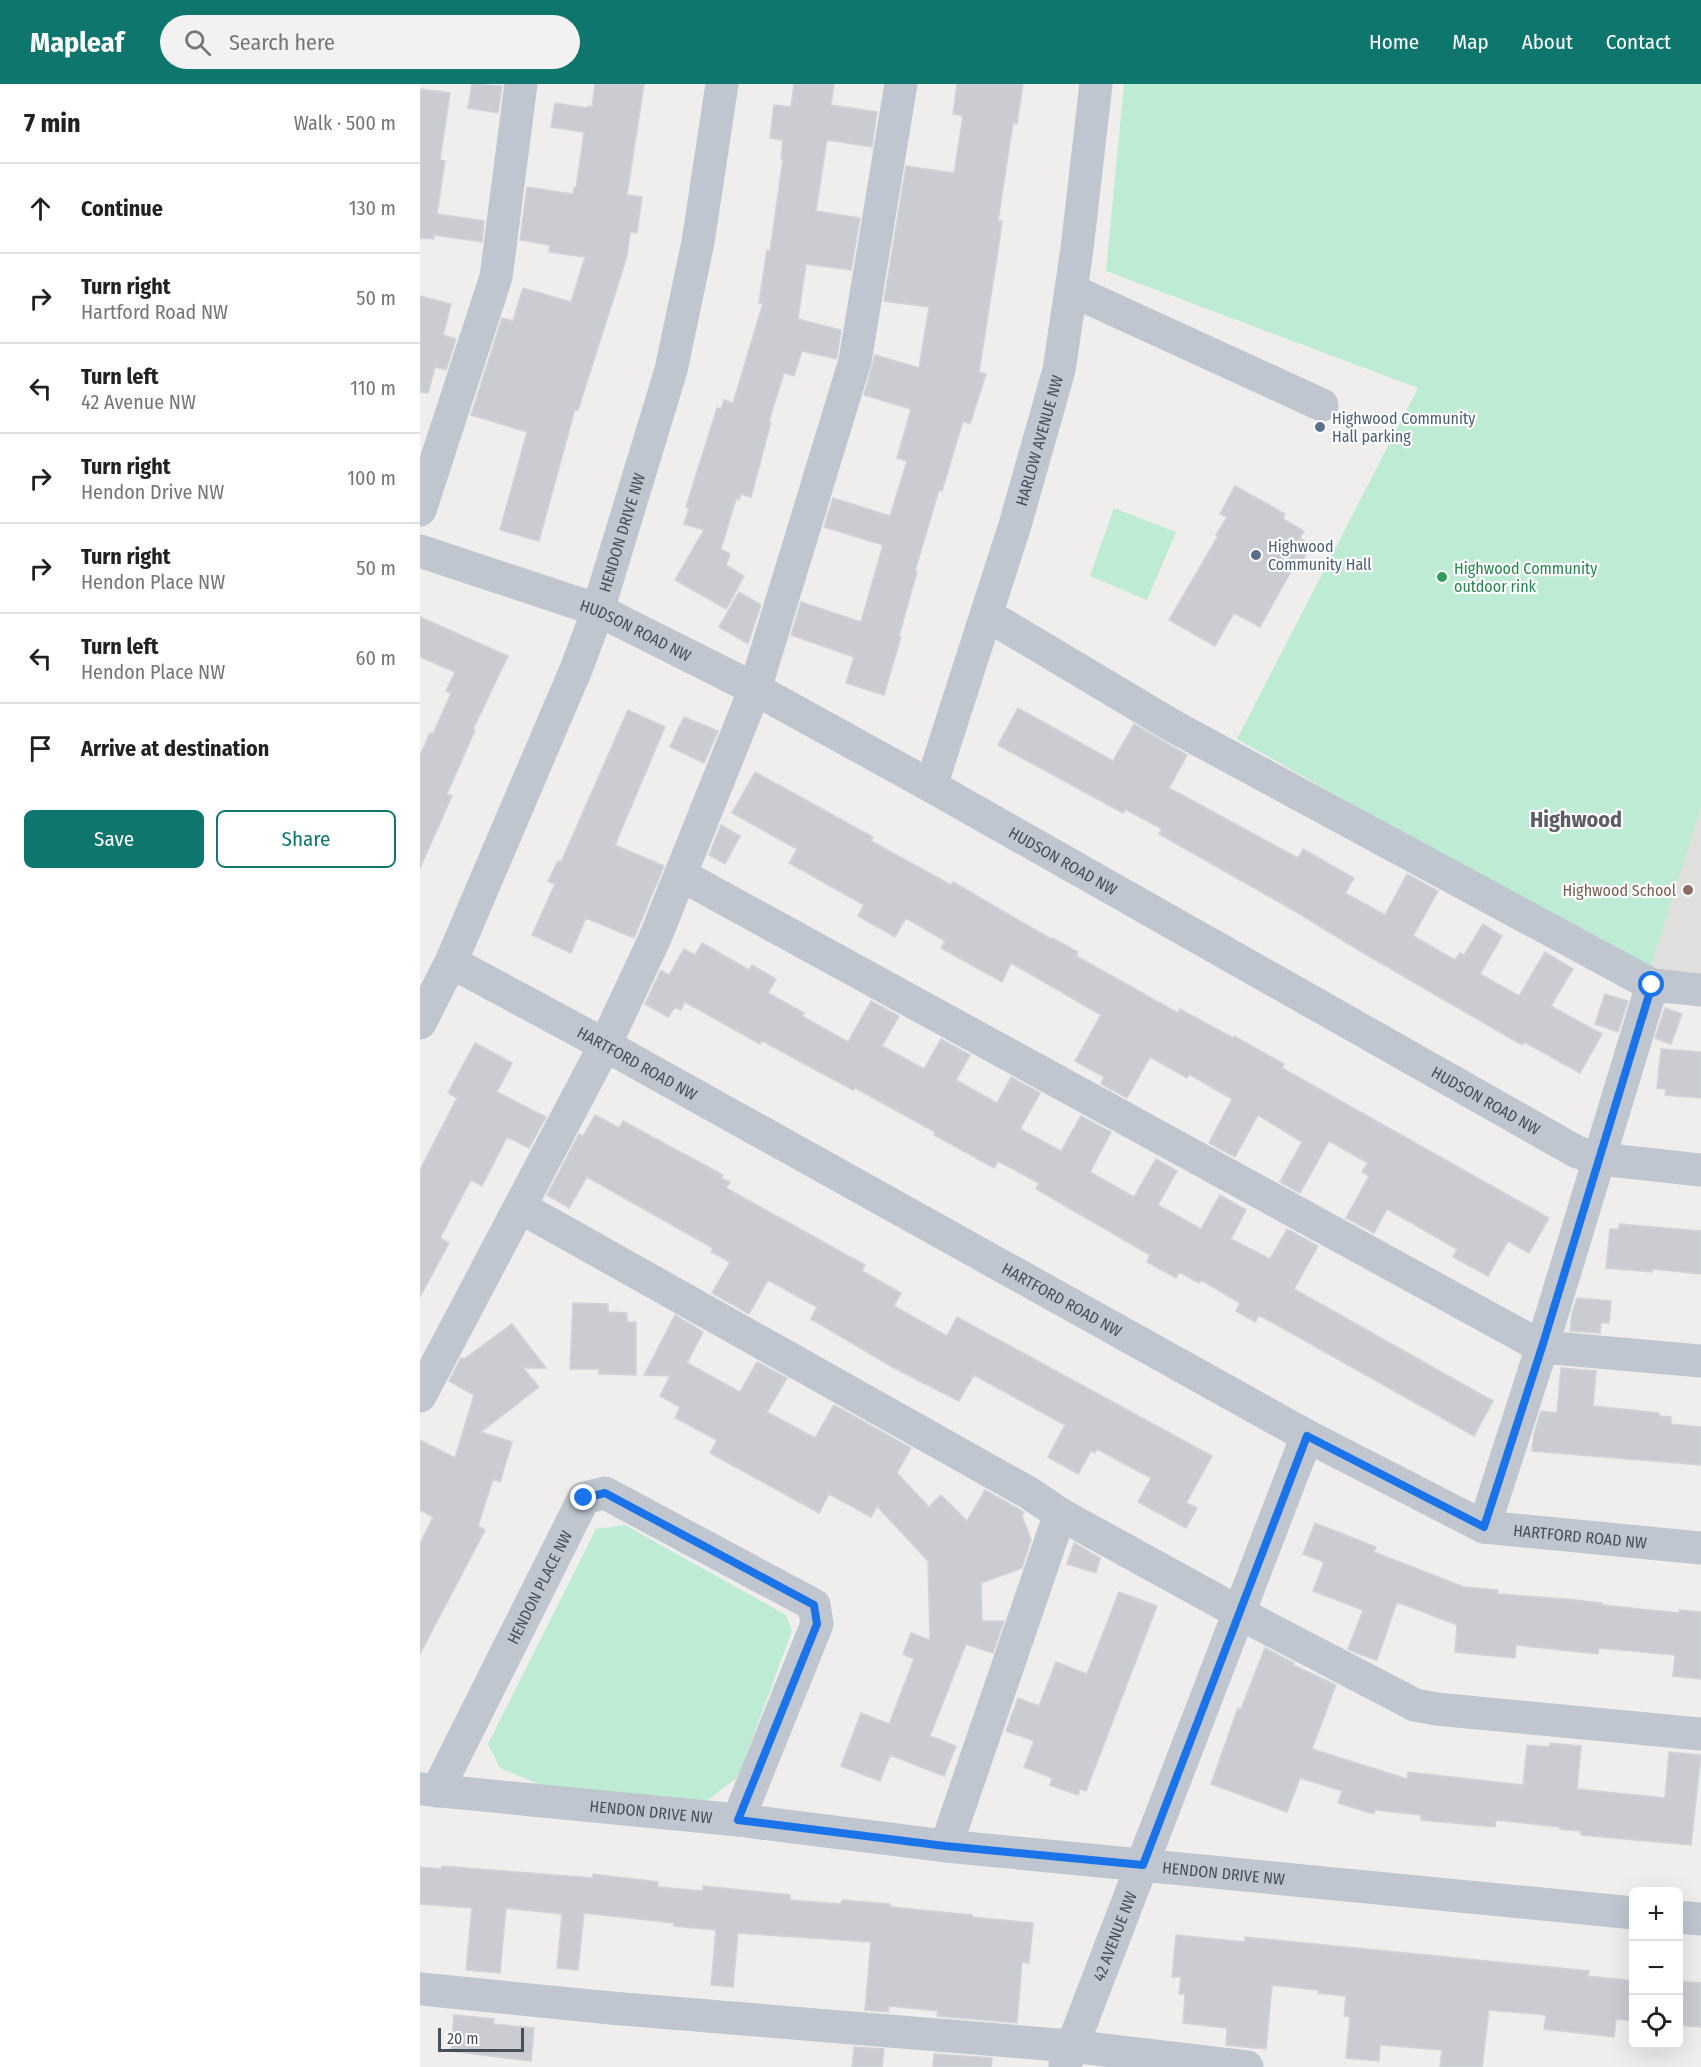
<!DOCTYPE html>
<html lang="en">
<head>
<meta charset="utf-8">
<style>
	:root { --surface:#fff; --page:#f2f2f2; --text:#202124; --muted:#757577; --line:#e0e0e0; --accent:#0f766e }
	body { margin:0; font-family:"Fira Sans Condensed",sans-serif; background:var(--page); color:var(--text) }
	.controls { position:absolute; right:18px; bottom:18px; display:grid; overflow:hidden; border-radius:9px; box-shadow:0 6px 24px #0002 }
	.controls button { width:54px; height:54px; display:grid; place-items:center; padding:0; border:0; border-bottom:2px solid var(--line); background:var(--surface); color:var(--text); font:30px sans-serif }
	.scale { position:absolute; left:18px; bottom:15px; width:86px; box-sizing:border-box; padding-left:6px; border:3px solid #474f59; border-top:0; font-size:16px; line-height:21px; white-space:nowrap; color:#474f59; -webkit-text-stroke:4px #fff; paint-order:stroke }
	.stop { position:absolute; width:18px; height:18px; margin:-14px; border:4px solid #1a73e8; border-radius:50%; background:#fff }
	.stop.end { background:#1a73e8; border-color:#fff; box-shadow:0 2px 6px #0008 }
	.list { margin:0; padding:0; list-style:none }
	h2 { display:flex; justify-content:space-between; align-items:center; height:78px; margin:0; padding:0 24px; font-size:26px }
	h2 small { font-size:20px; font-weight:400; color:var(--muted) }
	.list li { display:grid; grid-template-columns:39px 1fr auto; gap:18px; align-items:center; box-sizing:border-box; height:90px; padding:0 24px; border-top:2px solid var(--line) }
	.list b { display:block; font-size:22px; white-space:nowrap }
	.list p { margin:0; font-size:20px; white-space:nowrap; color:var(--muted) }
	.list em { font-size:20px; font-style:normal; color:var(--muted) }
	.actions { display:flex; gap:12px; padding:18px 24px }
	.actions a { flex:1; padding:14px 0; border:2px solid var(--accent); border-radius:9px; text-align:center; font-size:21px; color:var(--accent) }
	.actions .main { background:var(--accent); color:#fff }
	.icon { flex:none; width:33px; height:33px; fill:none; stroke:currentColor; stroke-width:2; stroke-linecap:round; stroke-linejoin:round }
	.map { position:relative; flex:none; width:1281px; height:1983px; overflow:hidden }
	header { display:flex; align-items:center; gap:36px; box-sizing:border-box; height:84px; padding:0 30px; background:var(--accent); color:#fff }
	header strong { font-size:28px }
	nav { display:flex; gap:33px; margin-inline-start:auto; font-size:21px }
	.search { width:420px; height:54px; background:var(--page); display:flex; align-items:center; gap:15px; box-sizing:border-box; padding:0 21px; border-radius:33px; color:var(--muted); font-size:22px }
	main { display:flex }
	aside { flex:1; background:var(--surface) }
	.map>svg:first-child { display:block }
</style>
</head>
<body>
<header>
<strong>Mapleaf</strong>
<div class="search"><svg class="icon" aria-label="search" viewBox="0 0 24 24"><circle cx="10" cy="10" r="6"/><path d="M15 15l6 6"/></svg>Search here</div>
<nav><a>Home</a><a>Map</a><a>About</a><a>Contact</a></nav>
</header>
<main>
<aside>
<h2>7 min<small>Walk · 500 m</small></h2>
<ul class="list">
<li><svg class="icon" aria-label="ahead" viewBox="0 0 24 24"><path d="M12 20V5M6 11l6-6 6 6"/></svg><div><b>Continue</b></div><em>130 m</em></li>
<li><svg class="icon" aria-label="right" viewBox="0 0 24 24"><path d="M7 20v-9h11M14 6l5 5-5 5"/></svg><div><b>Turn right</b><p>Hartford Road NW</p></div><em>50 m</em></li>
<li><svg class="icon" aria-label="left" viewBox="0 0 24 24"><path d="M17 20v-9H6M10 6l-5 5 5 5"/></svg><div><b>Turn left</b><p>42 Avenue NW</p></div><em>110 m</em></li>
<li><svg class="icon" aria-label="right" viewBox="0 0 24 24"><path d="M7 20v-9h11M14 6l5 5-5 5"/></svg><div><b>Turn right</b><p>Hendon Drive NW</p></div><em>100 m</em></li>
<li><svg class="icon" aria-label="right" viewBox="0 0 24 24"><path d="M7 20v-9h11M14 6l5 5-5 5"/></svg><div><b>Turn right</b><p>Hendon Place NW</p></div><em>50 m</em></li>
<li><svg class="icon" aria-label="left" viewBox="0 0 24 24"><path d="M17 20v-9H6M10 6l-5 5 5 5"/></svg><div><b>Turn left</b><p>Hendon Place NW</p></div><em>60 m</em></li>
<li><svg class="icon" aria-label="arrive" viewBox="0 0 24 24"><path d="M6 21V4h12l-3 4 3 4H6"/></svg><div><b>Arrive at destination</b></div></li>
</ul>
<div class="actions"><a class="main">Save</a><a>Share</a></div>
</aside>
<div class="map">
<svg width="1281" height="1983" viewBox="0 0 1281 1983">
	<rect width="100%" height="100%" fill="#f0eded"/>
	<!-- education -->
	<path fill="#e1dede" d="M1281,724V893L1229,888Z"/>
	<!-- green -->
	<path fill="#bdebd3" d="M704,0H1281V724L1229,888L817,655L998,304L686,187Z
		M694,424L756,448L727,516L670,492Z
		M205,1441L366,1531L372,1547L318,1693L284,1719L121,1701L80,1684L68,1660L176,1445Z"/>
	<!-- building -->
	<path fill="#caccd2" stroke="#d1d3d8" stroke-width="1.5" d="M52,0L82,2L78,29L48,24Z
		M175,0H224L207,111L222,113L217,149L210,148L207,172L158,326L155,325L119,457L80,446L107,348L51,331L82,234L93,237L103,204L151,218L165,173L129,168L130,161L100,156L107,103L153,110L154,104H156L164,48L131,43L135,19L168,24V22L172,23Z
		M374,0H414L411,21L457,28L452,63L407,56L396,127L440,134L431,186L386,180L378,235L421,246L417,273L416,275L382,267L374,292L364,289L349,337L351,338L331,413L321,410L319,416L316,415L301,465L310,470L306,481L324,492L306,525L255,496L284,446L264,440L269,424L266,423L297,324L301,325L304,316L313,319L343,219H339L347,166L350,167L363,75H361L363,56L350,54L354,21L371,23Z
		M537,0H603L597,40L593,39L578,137H582L578,167L559,288L566,290L550,340L543,337L522,407L519,406L495,487L497,488L479,552L481,553L464,611L426,599L434,573L371,551L381,518L441,538L463,461L404,443L413,414L470,432L487,377L477,374L491,325L444,311L455,271L499,284L509,223L464,217L486,82L534,89L543,32L533,30Z
		M0,5L30,9L20,76L25,77L17,130L64,137L62,158L14,151V155L0,154Z
		M0,212L31,220L23,251L36,255L26,286L15,283L8,309L0,308Z
		M815,402L865,430L863,435L884,447L880,454L891,461L878,485L874,482L840,543L814,529L795,562L749,536L798,452L796,451L807,433L800,430Z
		M319,508L341,521L328,560L299,543Z
		M0,533L88,572L53,645L55,646L27,710L32,712L0,784V672L10,649L13,650L31,609L26,607L35,588L0,573Z
		M598,624L693,677L714,640L767,671L749,704L878,774L883,765L934,794L925,809L965,831L987,790L1018,807L993,852L1035,876L1040,869L1044,871L1063,840L1082,852L1060,890L1099,912L1125,868L1153,885L1131,922L1182,950L1160,989L1104,958L1102,961L945,870L873,826L739,750L742,745L705,725L703,729L578,661Z
		M208,626L245,643L195,761L244,782L214,854L166,834L151,869L112,851L135,800L128,797L138,777L141,778Z
		M264,633L298,647L284,679L250,663Z
		M335,688L453,753L451,757L531,801L533,798L631,855L632,854L658,868L656,872L758,929L760,925L813,954L814,952L864,980L862,984L1129,1134L1109,1169L1088,1157L1068,1192L1033,1173L1037,1165L967,1125L954,1149L926,1134L949,1092L942,1088L948,1079L909,1057L880,1109L860,1098L882,1058L838,1031L815,1073L789,1059L812,1015L769,990L767,994L730,973L707,1014L681,1000L684,993L655,977L681,931L591,879L582,898L521,864L525,857L486,834L475,853L438,832L444,821L369,779L377,765L312,729Z
		M301,741L320,752L305,780L289,771Z
		M282,859L329,886L332,881L356,895L348,909L384,929L382,932L428,958L451,917L479,932L462,962L504,985L521,955L550,971L536,996L577,1019L591,993L620,1009L600,1045L641,1067L661,1032L691,1048L670,1088L714,1113L736,1075L757,1087L738,1121L781,1145L800,1111L826,1126L811,1155L850,1175L867,1145L898,1162L874,1205L1073,1317L1054,1352L839,1231L835,1238L816,1227L820,1219L781,1196L779,1199L759,1188L756,1194L727,1178L730,1171L616,1105L619,1099L578,1077L574,1084L514,1051L515,1048L435,1004L433,1006L342,957L340,960L265,918L261,926L255,923L248,933L225,920L241,886L249,891L264,865L275,871Z
		M1185,910L1208,917L1198,948L1175,940Z
		M1245,924L1262,930L1251,960L1235,954Z
		M55,959L92,979L77,1008L126,1033L109,1064L87,1053L62,1102L51,1096L20,1154L29,1159L0,1213V1086L37,1014L28,1009Z
		M1241,965L1281,968V1014L1245,1011L1246,1005L1237,1004Z
		M175,1031L199,1044L203,1037L303,1091L301,1094L310,1098L306,1104L445,1181L442,1187L481,1209L474,1222L527,1252L537,1233L792,1372L766,1419L777,1424L766,1444L718,1418L731,1394L677,1365L675,1369L671,1367L658,1390L628,1373L645,1341L554,1291L539,1317L474,1284L391,1235L397,1223L348,1196L329,1230L292,1209L310,1178L291,1168L293,1164L167,1093L149,1124L127,1111L159,1050L163,1052Z
		M1199,1140L1281,1147V1190L1232,1185V1188L1186,1184L1190,1145H1199Z
		M1157,1214L1191,1217L1189,1239H1181L1180,1249L1150,1247L1152,1229Z
		M153,1219L188,1220V1228L207,1229V1238H216V1291L179,1290V1285H150Z
		M255,1231L283,1248L267,1279L320,1308L337,1278L367,1294L347,1328L395,1354L414,1321L491,1364L477,1389L509,1423L521,1411L547,1437L565,1406L604,1428L602,1432L611,1456L602,1484L561,1499L562,1537H584L573,1569L546,1560L510,1652L536,1662L524,1692L470,1671L460,1697L421,1682L441,1629L469,1640L494,1575L483,1570L491,1549L510,1556L508,1477L457,1422L451,1433L409,1410L399,1429L290,1369L297,1356L255,1334L260,1323L240,1312L250,1292L224,1291Z
		M92,1240L126,1284H103L119,1303L61,1348L92,1358L80,1398L73,1395L58,1442L65,1446L0,1570V1460L13,1433L0,1426V1356L35,1374L54,1311L29,1297L41,1274L44,1275Z
		M1141,1284L1176,1287L1173,1322L1239,1329V1332L1251,1333V1340L1281,1343V1381L1112,1367L1114,1350L1121,1327L1137,1329Z
		M895,1439L956,1463L954,1468L1044,1503L1078,1506L1077,1510L1147,1515L1182,1519V1521L1259,1529V1526L1281,1528V1595L1253,1592L1255,1571L1179,1564L1178,1570L1096,1561L1095,1574L1035,1568L1037,1541L977,1518L957,1576L936,1569L928,1565L943,1526L893,1507L904,1478L883,1470Z
		M654,1459L680,1474L676,1489L647,1480Z
		M699,1508L737,1522L666,1707L660,1705L658,1711L630,1701L632,1694L604,1683L614,1657L586,1647L598,1614L619,1622L636,1578L667,1590Z
		M845,1564L874,1579L873,1581L916,1601L892,1665L987,1695L988,1688L1103,1701L1107,1661L1130,1663V1659L1161,1662L1157,1705L1245,1714L1249,1668L1281,1671L1271,1761L1161,1751V1747L1140,1745V1743L1076,1736L1075,1743L1001,1736V1731L955,1726L954,1730L918,1719L922,1707L880,1694L867,1728L791,1700L818,1624L821,1625Z
		M22,1782L173,1794V1790L238,1798V1803L283,1807V1802L370,1811V1816L421,1820L422,1816L470,1820V1823L552,1831V1833L613,1839L609,1879L602,1878L597,1939L517,1932L518,1927L469,1922L468,1928L445,1926L451,1858L318,1849L313,1903L291,1901L296,1846L254,1842V1839L164,1829L158,1886L137,1884L142,1830L86,1824L80,1889L46,1886L52,1824L0,1820V1783L21,1785Z
		M756,1851L825,1858V1853L1169,1887L1168,1892L1214,1897V1937L1196,1935L1194,1953L1124,1945L1126,1931L1069,1926L1062,1983H1020L1022,1966L960,1961L959,1977L926,1974L930,1933L924,1932L926,1912L898,1909V1906L852,1901L846,1965L806,1961L807,1944L763,1939L765,1910H759L761,1893H752Z
		M1258,1897L1281,1899V1943L1258,1941Z
		M34,1931L74,1935V1940L114,1944L111,1977L31,1967Z
		M434,1963L464,1965L462,1983H432Z
		M514,1970L572,1974L571,1983H513Z"/>
	<g fill="none" stroke-linecap="round" stroke-linejoin="round">
		<!-- minor -->
		<g stroke="#bfc6cf" stroke-width="33">
			<path d="M651,206L902,321"/>
			<path d="M0,426L76,193L101,0"/>
			<path id="s1" d="M0,467L178,526L335,605L511,702L1157,1068L1180,1075L1281,1086"/>
			<path d="M567,531L753,642L1232,901L1281,906"/>
			<path id="s2" d="M511,702L595,441L639,286L657,165L676,0"/>
			<path d="M261,791L1122,1263L1281,1277"/>
			<path id="s3" d="M31,878L185,961L887,1352L1064,1443L1281,1464"/>
			<path id="s4" d="M0,939L31,878L157,583L178,526L251,286L278,158L302,0"/>
			<path d="M100,1123L609,1409L640,1430L838,1539L995,1621L1016,1625L1281,1650"/>
			<path d="M0,1312L185,961L235,854L335,605L435,277L481,0"/>
			<path d="M1064,1443L1122,1263L1232,901"/>
			<path id="s5" d="M0,1705L318,1736L526,1762L1214,1829"/>
			<path id="s6" d="M17,1707L164,1414L185,1409L394,1521L397,1540L318,1736"/>
			<path d="M526,1762L640,1430"/>
			<path d="M1258,1833L1281,1835"/>
			<path d="M0,1905L191,1924L651,1962L827,1983"/>
			<path id="s7" d="M645,1981L887,1352"/>
		</g>
	</g>
	<g fill="none" stroke-linecap="round" stroke-linejoin="round">
		<!-- route -->
		<path stroke="#1a73e8" stroke-width="8" d="M164,1414L185,1409L394,1521L397,1540L318,1736L525,1762L723,1781L887,1352L1064,1443L1122,1263L1232,901"/>
	</g>
	<!-- markers -->
	<g fill="#5c6f8a" stroke="#fff" stroke-width="2">
		<circle cx="900" cy="343" r="6"/>
		<circle cx="836" cy="471" r="6"/>
	</g>
	<circle fill="#2e9e5b" stroke="#fff" stroke-width="2" cx="1022" cy="493" r="6"/>
	<circle fill="#8d6e63" stroke="#fff" stroke-width="2" cx="1268" cy="806" r="6"/>
	<g text-anchor="middle" stroke-width="4.5" stroke-linejoin="round" paint-order="stroke">
		<!-- service labels -->
		<g font-size="16" fill="#4e5e75" stroke="#fff" text-anchor="start">
			<text x="912" y="340">Highwood Community<tspan x="912" dy="18">Hall parking</tspan></text>
			<text x="848" y="468">Highwood<tspan x="848" dy="18">Community Hall</tspan></text>
		</g>
		<!-- street labels -->
		<g font-size="16" fill="#474f59" stroke="#fff">
			<text dy="6" stroke="none"><textPath href="#s2" startOffset="362">HARLOW AVENUE NW</textPath></text>
			<text dy="6" stroke="none"><textPath href="#s4" startOffset="531">HENDON DRIVE NW</textPath></text>
			<text dy="6" stroke="none"><textPath href="#s1" startOffset="230">HUDSON ROAD NW</textPath></text>
			<text dy="6" stroke="none"><textPath href="#s1" startOffset="716">HUDSON ROAD NW</textPath></text>
			<text dy="6" stroke="none"><textPath href="#s3" startOffset="212">HARTFORD ROAD NW</textPath></text>
			<text dy="6" stroke="none"><textPath href="#s1" startOffset="1202">HUDSON ROAD NW</textPath></text>
			<text dy="6" stroke="none"><textPath href="#s3" startOffset="698">HARTFORD ROAD NW</textPath></text>
			<text dy="6" stroke="none"><textPath href="#s3" startOffset="1274">HARTFORD ROAD NW</textPath></text>
			<text dy="6" stroke="none"><textPath href="#s6" startOffset="228">HENDON PLACE NW</textPath></text>
			<text dy="6" stroke="none"><textPath href="#s5" startOffset="232">HENDON DRIVE NW</textPath></text>
			<text dy="6" stroke="none"><textPath href="#s5" startOffset="808">HENDON DRIVE NW</textPath></text>
			<text dy="6" stroke="none"><textPath href="#s7" startOffset="138">42 AVENUE NW</textPath></text>
		</g>
		<!-- leisure labels -->
		<g font-size="16" fill="#27864d" stroke="#fff" text-anchor="start">
			<text x="1034" y="490">Highwood Community<tspan x="1034" dy="18">outdoor rink</tspan></text>
		</g>
		<!-- education labels -->
		<g font-size="16" fill="#785e54" stroke="#fff" text-anchor="end">
			<text x="1256" y="812">Highwood School</text>
		</g>
		<!-- district labels -->
		<g font-size="22" font-weight="bold" fill="#5a5d62" stroke="#fff">
			<text x="1156" y="743">Highwood</text>
		</g>
	</g>
</svg>
<div class="controls">
<button>+</button>
<button>−</button>
<button><svg class="icon" aria-label="locate" viewBox="0 0 24 24"><circle cx="12" cy="12" r="6"/><path d="M12 2v4M12 18v4M2 12h4M18 12h4"/></svg></button>
</div>
<div class="scale">20 m</div>
<div class="stop" style="left:1232px;top:901px"></div>
<div class="stop end" style="left:164px;top:1414px"></div>
</div>
</main>
</body>
</html>
